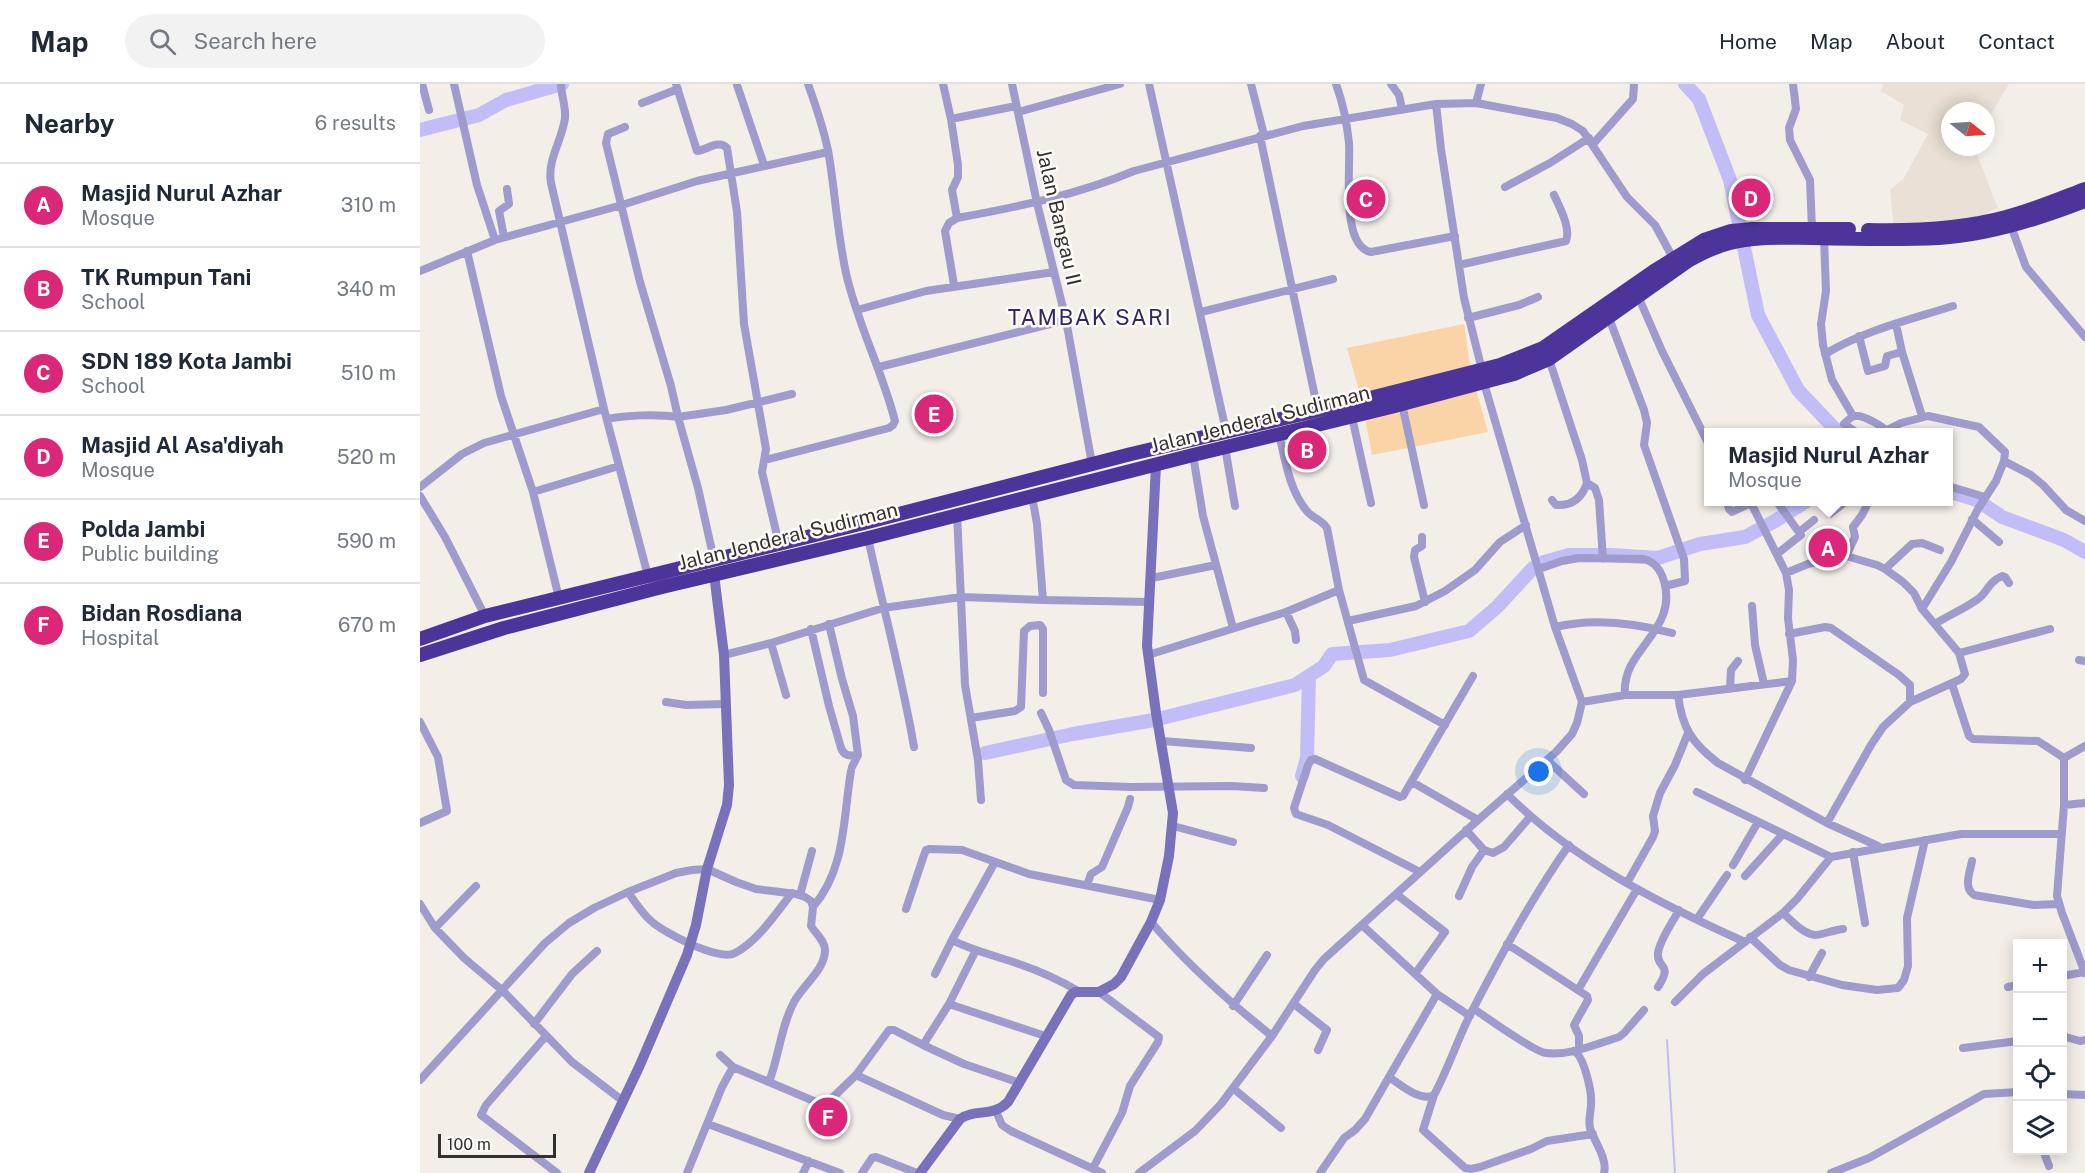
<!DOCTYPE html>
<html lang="en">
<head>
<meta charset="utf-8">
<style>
	:root { --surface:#fff; --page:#f2f2f3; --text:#1f2937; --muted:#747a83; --line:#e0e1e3; --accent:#db2777 }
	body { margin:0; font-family:"Public Sans",sans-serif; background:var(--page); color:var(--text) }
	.controls { position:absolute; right:18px; bottom:18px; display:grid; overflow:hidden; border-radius:0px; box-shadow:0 3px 15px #0003 }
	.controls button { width:54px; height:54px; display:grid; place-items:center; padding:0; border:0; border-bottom:2px solid var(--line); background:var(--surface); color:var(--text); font:30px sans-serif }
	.compass { position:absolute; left:1521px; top:18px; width:54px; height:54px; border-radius:50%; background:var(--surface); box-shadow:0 3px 15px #0003; rotate:107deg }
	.scale { position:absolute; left:18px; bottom:15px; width:118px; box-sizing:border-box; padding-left:6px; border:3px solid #33312f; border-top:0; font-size:16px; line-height:21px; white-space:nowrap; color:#33312f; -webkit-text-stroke:4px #fefbf8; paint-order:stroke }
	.you { position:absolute; left:1119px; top:688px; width:21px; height:21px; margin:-15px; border:4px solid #fff; border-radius:50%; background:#1a73e8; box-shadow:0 0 0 9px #1a73e833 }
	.badge { display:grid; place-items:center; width:39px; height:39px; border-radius:50%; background:var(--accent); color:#fff; font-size:20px; font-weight:700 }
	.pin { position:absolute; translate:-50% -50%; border:3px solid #fff; box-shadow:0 2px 6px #0006 }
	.popup { position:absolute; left:1284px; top:344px; width:249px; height:78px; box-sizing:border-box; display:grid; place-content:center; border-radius:0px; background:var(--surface); filter:drop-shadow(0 2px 4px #0005); font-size:20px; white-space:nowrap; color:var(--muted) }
	.popup b { font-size:22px; color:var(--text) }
	.popup::after { content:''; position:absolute; left:50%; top:100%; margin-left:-12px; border:12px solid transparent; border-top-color:var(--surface) }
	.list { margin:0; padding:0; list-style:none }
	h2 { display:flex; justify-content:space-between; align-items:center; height:78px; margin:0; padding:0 24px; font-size:26px }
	h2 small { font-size:20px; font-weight:400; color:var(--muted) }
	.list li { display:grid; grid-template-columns:39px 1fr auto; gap:18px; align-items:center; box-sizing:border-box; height:84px; padding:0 24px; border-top:2px solid var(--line) }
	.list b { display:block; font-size:22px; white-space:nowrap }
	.list p { margin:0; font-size:20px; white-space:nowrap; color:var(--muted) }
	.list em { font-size:20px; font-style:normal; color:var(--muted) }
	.icon { flex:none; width:33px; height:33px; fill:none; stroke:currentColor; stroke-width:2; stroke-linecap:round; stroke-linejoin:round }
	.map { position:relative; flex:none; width:1665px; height:1089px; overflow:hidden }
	header { display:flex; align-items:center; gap:36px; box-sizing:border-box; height:84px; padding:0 30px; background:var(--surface); border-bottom:2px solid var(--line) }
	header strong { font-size:28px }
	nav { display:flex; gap:33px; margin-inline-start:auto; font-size:21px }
	.search { width:420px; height:54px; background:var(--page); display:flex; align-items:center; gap:15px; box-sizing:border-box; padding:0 21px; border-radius:33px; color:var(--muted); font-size:22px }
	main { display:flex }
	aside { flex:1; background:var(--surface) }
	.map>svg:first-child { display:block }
</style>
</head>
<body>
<header>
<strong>Map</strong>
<div class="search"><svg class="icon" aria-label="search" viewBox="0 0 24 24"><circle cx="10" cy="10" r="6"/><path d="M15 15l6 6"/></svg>Search here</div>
<nav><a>Home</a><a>Map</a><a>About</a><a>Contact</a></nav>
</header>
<main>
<aside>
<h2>Nearby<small>6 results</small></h2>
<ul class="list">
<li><span class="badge">A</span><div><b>Masjid Nurul Azhar</b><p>Mosque</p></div><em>310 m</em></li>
<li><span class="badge">B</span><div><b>TK Rumpun Tani</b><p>School</p></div><em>340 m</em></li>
<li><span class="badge">C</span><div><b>SDN 189 Kota Jambi</b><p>School</p></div><em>510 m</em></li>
<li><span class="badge">D</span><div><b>Masjid Al Asa'diyah</b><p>Mosque</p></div><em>520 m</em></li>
<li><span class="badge">E</span><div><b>Polda Jambi</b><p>Public building</p></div><em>590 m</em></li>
<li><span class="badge">F</span><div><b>Bidan Rosdiana</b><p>Hospital</p></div><em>670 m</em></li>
</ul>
</aside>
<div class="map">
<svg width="1665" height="1089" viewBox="0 0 1665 1089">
	<rect width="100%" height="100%" fill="#f3eee8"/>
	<!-- built -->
	<path fill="#eae0d5" d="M1463,0H1589L1566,38V27H1530V63H1554L1578,124L1567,129L1569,136L1474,145L1470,106L1484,94L1508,50L1480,36L1484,21L1461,7Z"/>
	<!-- green -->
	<path fill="#fad4a6" d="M1044,240L1051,288L1068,348L952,371L942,317L927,264Z"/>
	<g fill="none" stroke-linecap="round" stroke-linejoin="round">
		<!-- stream -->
		<path stroke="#c2bdf6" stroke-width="2" d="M1247,956L1255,1089"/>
		<!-- river -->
		<path stroke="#c2bdf6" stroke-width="14" d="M1265,0L1279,15L1310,96L1338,231L1378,306L1414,344L1420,348
			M0,46L59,31L86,16L142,0
			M1528,407L1557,416L1582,433L1644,456L1665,468
			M1124,478L1149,471H1191L1238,474L1280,460L1325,453L1355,437L1385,418
			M565,669L653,650L734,636L875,601L904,582L912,570L970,566L1049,547L1077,523L1113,484
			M882,692L887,674L889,593"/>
		<!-- street -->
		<path stroke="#9f9bcc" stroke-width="8" d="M2,0L9,26
			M34,0L57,101L75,156
			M141,0C141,11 146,22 145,34C142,57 127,75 131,99L184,325L228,492
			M256,0L277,67C287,66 299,55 307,64L317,128L324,240L346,365L342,388L359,460
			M523,0L531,35L538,81V93L532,106L537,134
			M592,0L617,119L646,236L672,380
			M729,0L806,347
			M831,0L844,51
			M916,0C923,19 927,40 929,59C931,83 920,162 951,168L1035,152
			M971,0L979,11L982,25
			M1373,0L1376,25L1369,44L1370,56L1390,96L1392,145
			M317,1L344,81
			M222,19L258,5
			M1056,19L1061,0
			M1016,20L1021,65L1044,214L1062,286
			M598,28L700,0
			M531,35L596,22
			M840,52L898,327
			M1173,60L1213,15L1214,0
			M1085,103L1130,79L1169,54
			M1591,142L1606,183L1665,253
			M84,153L79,127L89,120L87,105
			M1404,154L1406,207L1401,240L1403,261L1412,296L1433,332
			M47,167L81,312L113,408L139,514
			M1039,181L1146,157C1151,144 1140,124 1134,111
			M0,187L75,156L202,121L277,97L408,68
			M534,201L525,147L529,139L537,134C597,123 657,111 714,87L883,42L1016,20L1056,19L1137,34L1152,40L1163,47L1207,113L1235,141L1253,174
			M1218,212L1242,267L1288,359
			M437,226L506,207L634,188
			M781,228L913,195
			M1048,234L1099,221L1118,213
			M1189,234L1224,326L1227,339L1224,361L1264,475L1265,497L1245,502
			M1476,240L1482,268L1502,332
			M1439,252L1448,287L1465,282L1467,272L1482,268
			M1405,270C1445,246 1489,236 1533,222
			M1129,275L1162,376L1167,399C1162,414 1152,422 1136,421L1132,416
			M459,283L646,236
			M982,320L1004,421
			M932,333L951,419
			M187,335C207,331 237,330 258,333L251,302L220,198L186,59L188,50L205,43
			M1436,348L1424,340C1427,337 1431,332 1436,332C1443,331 1463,342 1466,347
			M1463,348L1481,339L1508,332L1559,343L1585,368L1584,377L1576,397L1558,425L1531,478L1502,525
			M859,350C865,375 869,405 886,426C892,434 902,436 907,444L919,506L944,596L1025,641
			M805,363L815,422
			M773,371L783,432L813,544
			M345,376L469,344L473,341L475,337C462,286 437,239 426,189C417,148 415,106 408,66C403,43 396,22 388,0
			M1584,377L1611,391L1623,401L1646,426L1665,437
			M1167,399L1175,404L1179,416L1183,475
			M1528,402L1565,413
			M0,403L42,370L64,359L184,325
			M113,408L199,382
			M0,412L25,453L65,532
			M1307,418L1309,425L1312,428L1333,418
			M1357,418L1381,451L1358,469
			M537,430L545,601L558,676L561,716
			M1410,430L1425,418
			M1552,435L1579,458
			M1379,448L1394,436
			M1002,453V462L995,466L994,473L1005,518
			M448,454C463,523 482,593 494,663
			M1426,472L1435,453L1433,443L1442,431L1447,421L1445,418
			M294,476L278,404L258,333L306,326L372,310
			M1119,485L1142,477L1159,474L1224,475C1246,481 1250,513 1243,531C1233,559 1202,576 1205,611
			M1465,485L1492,460L1502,459L1520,466
			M1366,489L1388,480L1396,478L1411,479L1426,472L1457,481L1465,485L1483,498L1494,509L1502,525L1539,569L1545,590L1541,595L1490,618
			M732,494L796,481
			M623,516L730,518
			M1332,522L1335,561L1344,600
			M866,528L875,547L876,556
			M928,537L996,522L1025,507L1055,486L1080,458L1106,441
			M409,540L422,595L433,632L438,671L432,683
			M1515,540C1529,531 1546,524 1558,515C1568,508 1567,499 1582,492L1585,493L1589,499
			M1135,543C1173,534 1215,539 1252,549
			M391,545L409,622L421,664C424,672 429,672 438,671
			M1369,550L1405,543L1411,544L1479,591L1490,601V618L1463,643L1451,661L1407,739
			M351,559L366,611
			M1539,569L1630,545
			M304,571L351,559L463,524L541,513L623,516L617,440L612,412
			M728,571L866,528L919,506
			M1659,576L1665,577
			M1532,600L1549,652L1553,655L1618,657L1644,674
			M1310,605L1311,586L1318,577
			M1258,611L1372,597L1373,576L1368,534L1369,506L1366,489L1331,419
			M246,618L266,621L306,620
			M1162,618L1205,611H1258C1262,644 1272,659 1298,679L1407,739L1458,762
			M621,629L629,646L646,696L654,701L711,703L812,702L844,704
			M551,634L595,627L601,623L604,547L610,542L620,541L623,545V609
			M0,638L18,673L27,727L0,739
			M742,657L831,664
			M1644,674V721L1637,812L1642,829L1665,889
			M1644,674L1665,662
			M1127,676L1164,710
			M1325,696L1372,597
			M992,698L1058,736
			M1277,708L1411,773
			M1087,710C1153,776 1240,820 1325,858
			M1644,721L1665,719
			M753,742L813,758
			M1046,746L1064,766L1073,769L1084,763L1110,733
			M1433,768L1445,839
			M1552,777C1550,788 1543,804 1554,811L1614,821L1639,820
			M575,778L532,856C553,867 577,872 599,880C620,887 641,897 660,908
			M1313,781L1338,738
			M1000,788L908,741L876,730L874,724L888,681L891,676L895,675L980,713L983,712L1053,592
			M1325,792L1363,750
			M1207,799L1233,753L1235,747L1233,732L1240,709L1255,681L1268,649
			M667,801L671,790L682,783L708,723L710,715
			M208,808C215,818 222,829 231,837C244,849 300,878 315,869C338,857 356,829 372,809
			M976,810L1025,848L995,890
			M380,811L392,767
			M1039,812L1052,783L1064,766
			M0,820L15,844L44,874L83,907L152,978L203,1017
			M393,823C426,785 423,734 431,687
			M486,825L504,771L506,766L509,765L542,766L609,790L740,816
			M1363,829C1371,836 1383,850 1395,851C1401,851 1414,846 1423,845
			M1277,835L1307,791
			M731,838C768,881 808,917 852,952
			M943,842L1017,910L1050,932
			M15,844L56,802
			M1330,853L1360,881L1369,886L1422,901L1457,906L1478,904L1484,896L1488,882L1487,834L1505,756
			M1087,860L1167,912L1168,916L1154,941L1159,952V965
			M515,890L532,856
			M1642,892L1665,888
			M1389,893L1402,869
			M1238,903C1254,879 1236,885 1238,869C1240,855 1253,838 1259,826
			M1588,903L1598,901
			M1158,906L1217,805
			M1255,918L1283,890L1363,829L1377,815L1411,773L1541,750H1641
			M529,920L625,952
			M874,920L907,946L898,966
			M813,922L847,871
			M1054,925C1066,933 1114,968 1126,969C1150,972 1176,960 1199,953L1204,949L1224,926
			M114,940L152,890L177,867
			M126,952L66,1021L61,1031L137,1089
			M1642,952L1660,957L1665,956
			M503,961L544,980L600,999
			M1543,964L1598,957
			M1154,967C1164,972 1172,1008 1171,1020C1171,1029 1168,1035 1170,1044C1174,1057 1188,1075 1184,1089
			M300,971L313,983
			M436,991L523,1031L540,1035
			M969,993L1017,910
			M0,996L125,859L149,839L174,824L208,808L256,789L272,786L287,785L316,798L336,805L376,810L385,813L391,817L393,823L391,842C396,850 405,857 405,866C405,886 383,901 374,918C361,942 359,972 349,998
			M814,1005L861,1044
			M1642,1010L1665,1011
			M1014,1011L1003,1046L1045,1084L1051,1085L1060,1083L1111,1065L1127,1057L1173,1050
			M576,1027L582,1041L591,1047L682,1089
			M288,1040L420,1089
			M1623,1066L1629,1082
			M673,1084L702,1029L710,1002L738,958L739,953L679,908
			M267,1089L302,1003L313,983L401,1020H406L436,991L469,946H474L503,961L529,920L556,866
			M383,1089L389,1077
			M442,1089L452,1074L456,1073L497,1089
			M719,1089L775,1047L801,1020L852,952L895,886L904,875L1058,736L1136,668L1152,650L1157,639L1162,618L1135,543L1064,299
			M900,1089L924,1054L935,1046L945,1035L969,993C981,1001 1000,1018 1014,1011C1028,985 1037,957 1050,931C1080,873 1111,815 1149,761
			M1411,1089L1449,1074L1564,1010L1598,1008"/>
		<!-- secondary -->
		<path stroke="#7971b9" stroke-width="10" d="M169,1089L220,981L267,871L276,841L287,785L307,721L309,701L304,571L294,490
			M500,1089L540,1035C556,1024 572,1034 588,1018L651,911L655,908H679L694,900L701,893L731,838L740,816L749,772L753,729L736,629L727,562L736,381"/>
		<!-- highway -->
		<path stroke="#4c349b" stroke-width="14" d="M1448,146C1493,147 1542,145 1586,133C1613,126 1639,115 1665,105
			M0,555L65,532L444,439L711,370L942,316L1080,281L1123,264L1234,187L1284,156L1311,147L1332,145H1429
			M0,571L84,544L242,503L448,454L773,371L971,323L1094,290L1129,275L1268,177C1282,169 1294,163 1310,159C1335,152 1365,154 1392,154C1434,155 1477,156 1519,154C1569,151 1619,135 1665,117"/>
	</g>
	<g text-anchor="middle" stroke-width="5" stroke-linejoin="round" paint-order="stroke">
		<!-- street labels -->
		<g font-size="20" fill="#33312f" stroke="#fefbf8">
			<text transform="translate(639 133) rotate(77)" y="7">Jalan Bangau II</text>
			<text transform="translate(840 335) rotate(-14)" y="7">Jalan Jenderal Sudirman</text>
			<text transform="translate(368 452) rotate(-14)" y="7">Jalan Jenderal Sudirman</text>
		</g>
		<!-- quarter labels -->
		<g font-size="22" letter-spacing="1.5" fill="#342965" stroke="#fefbf8">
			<text x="670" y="241">TAMBAK SARI</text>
		</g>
	</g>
</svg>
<div class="controls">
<button>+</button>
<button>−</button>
<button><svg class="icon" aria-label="locate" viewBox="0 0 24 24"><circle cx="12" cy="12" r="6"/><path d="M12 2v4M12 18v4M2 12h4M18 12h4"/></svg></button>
<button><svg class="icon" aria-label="layers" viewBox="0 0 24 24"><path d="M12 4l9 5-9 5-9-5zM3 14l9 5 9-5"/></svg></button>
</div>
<svg class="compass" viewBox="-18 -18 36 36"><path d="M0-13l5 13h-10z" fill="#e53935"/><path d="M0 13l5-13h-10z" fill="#747a83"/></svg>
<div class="scale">100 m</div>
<div class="you"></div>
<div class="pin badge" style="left:1408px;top:464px">A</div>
<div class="popup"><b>Masjid Nurul Azhar</b>Mosque</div>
<div class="pin badge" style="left:887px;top:366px">B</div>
<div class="pin badge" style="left:946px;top:115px">C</div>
<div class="pin badge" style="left:1331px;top:114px">D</div>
<div class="pin badge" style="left:514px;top:330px">E</div>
<div class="pin badge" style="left:408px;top:1033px">F</div>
</div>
</main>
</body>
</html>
